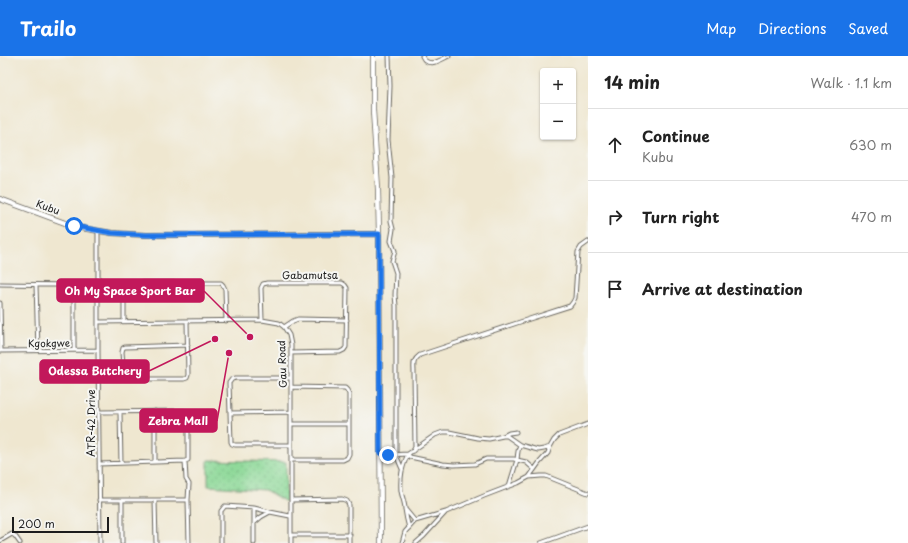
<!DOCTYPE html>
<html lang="en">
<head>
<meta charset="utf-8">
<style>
	:root { --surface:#fff; --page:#f2f2f2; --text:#222; --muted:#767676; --line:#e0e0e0; --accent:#1a73e8 }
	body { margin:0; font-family:"Playpen Sans",sans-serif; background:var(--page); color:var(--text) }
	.controls { position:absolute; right:12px; top:12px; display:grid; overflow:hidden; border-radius:4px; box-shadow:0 1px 3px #0004 }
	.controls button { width:36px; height:36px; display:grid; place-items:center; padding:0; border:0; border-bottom:1px solid var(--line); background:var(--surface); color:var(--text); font:20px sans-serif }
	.scale { position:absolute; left:12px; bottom:10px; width:97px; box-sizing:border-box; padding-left:4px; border:2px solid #1c1c1c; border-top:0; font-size:11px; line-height:14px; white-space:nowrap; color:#1c1c1c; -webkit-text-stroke:3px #f6f6f2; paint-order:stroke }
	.stop { position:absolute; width:12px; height:12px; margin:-9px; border:3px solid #1a73e8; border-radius:50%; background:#fff }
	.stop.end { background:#1a73e8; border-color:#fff; box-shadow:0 1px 4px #0008 }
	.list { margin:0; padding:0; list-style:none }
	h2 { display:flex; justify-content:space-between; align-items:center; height:52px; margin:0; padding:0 16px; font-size:17px }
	h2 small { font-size:13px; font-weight:400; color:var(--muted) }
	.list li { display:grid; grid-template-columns:26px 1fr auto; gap:12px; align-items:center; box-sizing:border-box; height:72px; padding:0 16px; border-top:1px solid var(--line) }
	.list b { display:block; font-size:15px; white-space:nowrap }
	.list p { margin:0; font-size:13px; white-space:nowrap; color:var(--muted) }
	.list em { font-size:13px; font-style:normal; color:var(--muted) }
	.icon { flex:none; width:22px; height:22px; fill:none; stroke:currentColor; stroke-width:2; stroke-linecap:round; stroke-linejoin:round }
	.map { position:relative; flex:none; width:588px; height:487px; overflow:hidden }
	header { display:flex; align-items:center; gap:24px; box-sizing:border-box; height:56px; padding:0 20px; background:var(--accent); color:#fff }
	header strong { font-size:19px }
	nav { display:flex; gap:22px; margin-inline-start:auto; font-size:14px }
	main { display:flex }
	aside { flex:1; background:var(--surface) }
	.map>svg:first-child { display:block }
</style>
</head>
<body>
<header>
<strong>Trailo</strong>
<nav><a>Map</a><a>Directions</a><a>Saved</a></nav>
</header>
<main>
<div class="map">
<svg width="588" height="487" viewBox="0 0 588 487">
	<defs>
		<pattern id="grass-dots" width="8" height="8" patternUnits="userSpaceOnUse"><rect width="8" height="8" fill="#8bd896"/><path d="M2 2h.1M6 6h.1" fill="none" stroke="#77b981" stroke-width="1.8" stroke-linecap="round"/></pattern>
	</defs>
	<rect width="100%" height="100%" fill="#f6f6f2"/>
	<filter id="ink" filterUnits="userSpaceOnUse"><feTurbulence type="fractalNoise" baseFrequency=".025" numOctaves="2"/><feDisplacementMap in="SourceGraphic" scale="8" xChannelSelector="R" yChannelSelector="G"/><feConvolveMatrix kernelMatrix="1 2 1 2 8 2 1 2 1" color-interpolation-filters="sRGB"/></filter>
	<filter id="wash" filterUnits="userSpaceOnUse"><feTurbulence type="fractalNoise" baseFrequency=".012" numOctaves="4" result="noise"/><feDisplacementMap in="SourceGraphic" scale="16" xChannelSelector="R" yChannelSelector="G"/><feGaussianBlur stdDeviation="0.9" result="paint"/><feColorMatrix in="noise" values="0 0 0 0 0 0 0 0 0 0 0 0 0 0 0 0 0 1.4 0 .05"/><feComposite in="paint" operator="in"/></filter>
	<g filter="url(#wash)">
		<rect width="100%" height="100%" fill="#efe7d0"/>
		<!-- grass -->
		<path fill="url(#grass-dots)" stroke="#547a59" d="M208,404L286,406V446L265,434L208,430Z"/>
	</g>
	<g filter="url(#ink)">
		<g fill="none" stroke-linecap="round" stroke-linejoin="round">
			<!-- minor casing -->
			<g stroke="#66635b" stroke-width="5">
				<path id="minor" d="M389,0L390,30L388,84L392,122L391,165L393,173L391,185L395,195L392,205L396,217L395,239L396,250V399L402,413
					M422,0C428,13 440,4 449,0
					M98,175V294L100,487
					M0,228L71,229L74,234V294
					M36,229L38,294
					M0,247L1,295
					M262,264L261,232L263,228L267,227H342L345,229L347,232L346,291L344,294L340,296L291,297
					M124,265V236L128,229L136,227H221L223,229L225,233L226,265
					M98,266L262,264L279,267L284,271L289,279L291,289V487
					M284,271L293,265L298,263L347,264
					M0,295L98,294
					M124,322L122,296L123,292L125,291L188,289
					M98,323H184L187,322L188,319L187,265
					M155,355V406
					M120,356L121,407
					M230,357L291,356
					M291,368H349
					M503,380L509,377L516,376
					M291,389H235L232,388L231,386L229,327L232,323L236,322H291
					M413,395L415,391L414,317C414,308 412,305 420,299L520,266L570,250L573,246L575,242L578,196L581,191L588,186
					M380,397L388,399L408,398L435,379L443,376H449L478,382L489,383L503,380H507L520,389L538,394L544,393L550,391L554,384L559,379L588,368
					M291,404H343L347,402L349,398V338L347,334L345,332L291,331
					M185,405L186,423L189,428L188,444
					M99,408L185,405L188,404V358L184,355L99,356
					M529,421L539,407L548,397L550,391
					M509,430L517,404L526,406L534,413
					M99,444H188L189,487
					M155,444L156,487
					M291,444L342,443L347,445L349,449V487
					M122,445V487
					M254,452V487
					M405,453L415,465
					M254,467L261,461L270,456
					M409,472C407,465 406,460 405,453C405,447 402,441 401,435C400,420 402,411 408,398L410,401L443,408L454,409L475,408L486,403H514L517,404C518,397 517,395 520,389
					M291,479H350
					M0,485L12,478L15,480L20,487
					M221,487V455L225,450L254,452L270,456L290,460
					M402,487L405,476L415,465L446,456L484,440L518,427L529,421L541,420H546L588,437
					M416,487L424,480L445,457
					M541,487L588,470"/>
			</g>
			<!-- secondary casing -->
			<g stroke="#66635b" stroke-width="6">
				<path id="secondary" d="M373,0V54L378,133L379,178L381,487
					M0,143L65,167L81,172L112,177L146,179L379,178"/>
			</g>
			<!-- minor -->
			<use href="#minor" stroke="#fff" stroke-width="3"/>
			<!-- secondary -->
			<use href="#secondary" stroke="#fff" stroke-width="4.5"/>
		</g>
	</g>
	<g fill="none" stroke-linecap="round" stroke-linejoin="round" filter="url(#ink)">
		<!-- route -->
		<path stroke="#1a73e8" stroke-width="5" d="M74,170L112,177L146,179L379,178L380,397L388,399"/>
	</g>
	<g text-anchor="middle" stroke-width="4" stroke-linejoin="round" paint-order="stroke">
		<!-- street labels -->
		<g font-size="10" fill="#1c1c1c" stroke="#f6f6f2">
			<text transform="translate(48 151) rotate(20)" y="4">Kubu</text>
			<text x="310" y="223">Gabamutsa</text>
			<text transform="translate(49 287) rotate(-1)" y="4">Kgokgwe</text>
			<text transform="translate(282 308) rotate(-92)" y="4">Gau Road</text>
			<text transform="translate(91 367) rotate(-90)" y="4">ATR-42 Drive</text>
		</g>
	</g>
	<!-- callouts -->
	<path fill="none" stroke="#c2185b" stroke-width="1.5" d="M250 281L204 235M215 283L149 315M229 297L217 365"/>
	<g fill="#c2185b" stroke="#f6f6f2" stroke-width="1.5">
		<circle cx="250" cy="281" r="4"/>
		<circle cx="215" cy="283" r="4"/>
		<circle cx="229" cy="297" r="4"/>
	</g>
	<g fill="#c2185b" stroke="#c2185b" stroke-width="1.5">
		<rect x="57" y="223" width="147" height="23" rx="4"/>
		<rect x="40" y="304" width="109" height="23" rx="4"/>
		<rect x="140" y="353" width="77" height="23" rx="4"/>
	</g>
	<g font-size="11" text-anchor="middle" font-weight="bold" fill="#fff">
		<text x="130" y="239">Oh My Space Sport Bar</text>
		<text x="95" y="319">Odessa Butchery</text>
		<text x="178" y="369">Zebra Mall</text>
	</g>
</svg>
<div class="controls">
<button>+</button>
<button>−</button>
</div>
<div class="scale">200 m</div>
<div class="stop" style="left:74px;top:170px"></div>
<div class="stop end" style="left:388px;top:399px"></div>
</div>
<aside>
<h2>14 min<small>Walk · 1.1 km</small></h2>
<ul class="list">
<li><svg class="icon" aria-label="ahead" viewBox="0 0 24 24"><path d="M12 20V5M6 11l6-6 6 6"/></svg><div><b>Continue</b><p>Kubu</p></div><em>630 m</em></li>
<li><svg class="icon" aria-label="right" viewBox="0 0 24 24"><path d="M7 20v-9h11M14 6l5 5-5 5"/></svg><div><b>Turn right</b></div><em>470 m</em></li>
<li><svg class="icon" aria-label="arrive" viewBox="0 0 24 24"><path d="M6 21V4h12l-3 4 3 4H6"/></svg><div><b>Arrive at destination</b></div></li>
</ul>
</aside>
</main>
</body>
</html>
